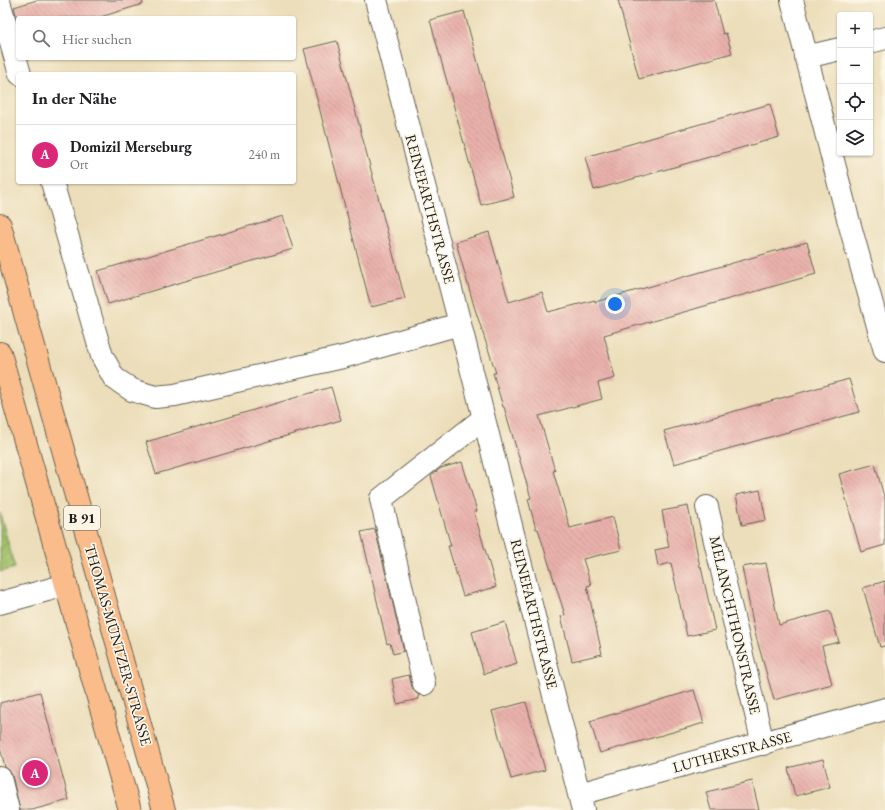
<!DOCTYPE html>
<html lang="de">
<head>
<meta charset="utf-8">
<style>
	:root { --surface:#fff; --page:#f2f2f2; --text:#202124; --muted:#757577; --line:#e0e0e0; --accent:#db2777 }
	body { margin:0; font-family:"EB Garamond",serif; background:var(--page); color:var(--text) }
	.controls { position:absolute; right:12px; top:12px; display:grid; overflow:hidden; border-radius:4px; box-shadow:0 1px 3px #0004 }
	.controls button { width:36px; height:36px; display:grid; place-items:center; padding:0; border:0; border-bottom:1px solid var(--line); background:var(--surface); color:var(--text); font:20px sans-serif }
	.you { position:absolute; left:615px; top:304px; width:14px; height:14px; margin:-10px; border:3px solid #fff; border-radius:50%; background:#1a73e8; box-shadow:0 0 0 6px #1a73e833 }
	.badge { display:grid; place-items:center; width:26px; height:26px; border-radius:50%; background:var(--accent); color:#fff; font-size:13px; font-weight:700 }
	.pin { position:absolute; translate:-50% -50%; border:2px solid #fff; box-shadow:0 1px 4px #0006 }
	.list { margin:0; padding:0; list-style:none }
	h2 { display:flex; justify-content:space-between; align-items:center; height:52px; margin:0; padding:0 16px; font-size:17px }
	h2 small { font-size:13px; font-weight:400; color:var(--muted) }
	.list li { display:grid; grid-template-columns:26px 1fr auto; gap:12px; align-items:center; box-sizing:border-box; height:60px; padding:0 16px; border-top:1px solid var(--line) }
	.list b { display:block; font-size:15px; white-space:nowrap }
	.list p { margin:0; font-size:13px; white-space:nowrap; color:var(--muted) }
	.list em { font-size:13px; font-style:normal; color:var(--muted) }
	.icon { flex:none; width:22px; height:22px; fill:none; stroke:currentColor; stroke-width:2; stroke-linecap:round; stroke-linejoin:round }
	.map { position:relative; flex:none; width:885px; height:810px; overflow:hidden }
	.search { position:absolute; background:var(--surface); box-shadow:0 1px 3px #0004; left:16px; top:16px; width:280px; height:44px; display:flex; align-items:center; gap:10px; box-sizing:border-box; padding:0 14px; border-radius:4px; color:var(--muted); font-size:15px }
	.panel { position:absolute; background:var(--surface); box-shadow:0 1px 3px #0004; left:16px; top:72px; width:280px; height:112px; border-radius:4px }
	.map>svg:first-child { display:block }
</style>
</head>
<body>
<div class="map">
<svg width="885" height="810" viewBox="0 0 885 810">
	<defs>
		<pattern id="garden-furrows" width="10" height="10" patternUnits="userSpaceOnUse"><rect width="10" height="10" fill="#a0c069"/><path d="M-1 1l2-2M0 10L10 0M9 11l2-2" fill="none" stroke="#89a45a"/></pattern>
		<pattern id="building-back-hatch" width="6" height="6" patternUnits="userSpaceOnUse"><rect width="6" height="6" fill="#e9b1ab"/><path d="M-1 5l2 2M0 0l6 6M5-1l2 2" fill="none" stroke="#c79893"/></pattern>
	</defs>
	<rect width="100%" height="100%" fill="#fcf5e5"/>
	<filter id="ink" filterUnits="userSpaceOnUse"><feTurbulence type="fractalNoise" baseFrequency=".025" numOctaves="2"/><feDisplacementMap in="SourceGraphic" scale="8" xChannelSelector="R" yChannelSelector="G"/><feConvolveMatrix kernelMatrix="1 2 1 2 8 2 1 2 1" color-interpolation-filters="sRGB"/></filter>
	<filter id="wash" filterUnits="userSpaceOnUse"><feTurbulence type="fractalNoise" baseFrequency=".012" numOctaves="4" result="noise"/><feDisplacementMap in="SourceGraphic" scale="16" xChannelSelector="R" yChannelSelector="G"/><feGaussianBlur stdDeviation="0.9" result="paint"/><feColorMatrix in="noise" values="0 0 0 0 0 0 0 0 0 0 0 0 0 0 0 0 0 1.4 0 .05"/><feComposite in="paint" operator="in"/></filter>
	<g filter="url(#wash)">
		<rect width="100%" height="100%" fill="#ecdeba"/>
		<!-- garden -->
		<path fill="url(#garden-furrows)" stroke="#5e6e42" d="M0,513L15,568L0,572Z"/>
		<g id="blocks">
			<!-- building -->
			<path fill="url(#building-back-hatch)" d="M37,0H142L143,4L97,18H17L14,7Z
				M618,0H714L723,34L726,33L732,53L639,79Z
				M464,11L514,197L481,205L430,20Z
				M337,41L405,299L371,307L304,49Z
				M770,104L779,137L594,190L585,157Z
				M283,216L293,249L108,304L98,271Z
				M489,232L509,302L542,292L548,312L595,300V302L807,242L816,274L604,335L615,378L598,383L602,399L539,416L555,471H553L570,528L613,517L621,550L583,559L591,585L587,586L602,654L572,661L561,616L565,615L538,529H536L528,499L531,498L504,407H503L493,373H496L474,306L456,242Z
				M849,379L859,412L674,464L664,431Z
				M331,387L341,420L156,474L146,442Z
				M462,462L477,511L474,512L496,587L463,596L448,546H451L431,476L441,468Z
				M875,464L885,500V545L861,552L839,474Z
				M760,490L766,520L742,525L736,495Z
				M688,506L700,567H701L715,630L687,636L671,563L658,566L655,550L669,547L662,511Z
				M375,529L404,651L393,654L390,643L387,644L361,532Z
				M766,563L779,625L830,611L839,642L822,646L832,684L774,700L755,633L742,567Z
				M885,581V646L880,647L863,588Z
				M505,622L517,664L484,674L472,632Z
				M409,675L412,687L415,692L418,694L419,699L397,704L392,679Z
				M694,690L704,723L600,753L590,721Z
				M40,692L69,800L32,810H20L12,775L9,770L5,767L0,747V703Z
				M526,702L545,770L511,779L492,711Z
				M823,759L830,787L795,796L788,768Z
				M752,781L759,810H711L706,792Z"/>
		</g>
	</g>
	<g filter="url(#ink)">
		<use href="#blocks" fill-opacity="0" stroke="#656053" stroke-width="1"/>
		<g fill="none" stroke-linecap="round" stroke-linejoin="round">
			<!-- minor casing -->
			<g stroke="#656053" stroke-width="24">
				<path id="minor" d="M376,0L460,324L583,810
					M792,0L847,215L885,351
					M0,5L20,74
					M870,42L885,38
					M806,57L840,49
					M52,182L102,356L114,378L132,390L155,397L175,395L343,357L460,324
					M707,507L763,744
					M0,603L66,585
					M424,684L381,499L484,418
					M0,778L8,810
					M579,794L885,709"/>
			</g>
			<!-- major casing -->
			<g stroke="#656053" stroke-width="24">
				<path id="major" d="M0,225L164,810
					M0,353L130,810"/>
			</g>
			<!-- minor -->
			<use href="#minor" stroke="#fff" stroke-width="22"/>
			<!-- major -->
			<use href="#major" stroke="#f9bc8a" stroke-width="22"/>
		</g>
	</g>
	<g text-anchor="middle" stroke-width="3.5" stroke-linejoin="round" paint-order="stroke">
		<!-- shield labels -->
		<rect fill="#fcf5e5" stroke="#5f5d58" stroke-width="1" x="64" y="506" width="36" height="24" rx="3"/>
		<g font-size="14" font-weight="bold" fill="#1c1c1c">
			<text x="82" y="523">B 91</text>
		</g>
		<!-- street labels -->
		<g font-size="15" fill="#1c1c1c" stroke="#fcf5e5">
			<text transform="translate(430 209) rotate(75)" y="5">REINEFARTHSTRASSE</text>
			<text transform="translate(534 614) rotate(76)" y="5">REINEFARTHSTRASSE</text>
			<text transform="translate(735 625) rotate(77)" y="5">MELANCHTHONSTRASSE</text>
			<text transform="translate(118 645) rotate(74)" y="5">THOMAS-MÜNTZER-STRASSE</text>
			<text transform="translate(732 752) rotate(-15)" y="5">LUTHERSTRASSE</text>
		</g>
	</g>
</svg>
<div class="controls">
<button>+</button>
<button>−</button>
<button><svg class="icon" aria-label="locate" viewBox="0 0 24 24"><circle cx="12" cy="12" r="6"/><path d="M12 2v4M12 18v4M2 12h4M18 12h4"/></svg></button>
<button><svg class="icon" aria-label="layers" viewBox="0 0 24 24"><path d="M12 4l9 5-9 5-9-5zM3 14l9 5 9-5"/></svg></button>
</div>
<div class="you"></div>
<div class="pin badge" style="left:35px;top:773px">A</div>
<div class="search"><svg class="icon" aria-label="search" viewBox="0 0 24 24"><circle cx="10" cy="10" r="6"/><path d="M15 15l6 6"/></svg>Hier suchen</div>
<section class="panel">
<h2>In der Nähe<small></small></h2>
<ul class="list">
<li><span class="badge">A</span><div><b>Domizil Merseburg</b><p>Ort</p></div><em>240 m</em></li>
</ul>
</section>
</div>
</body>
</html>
